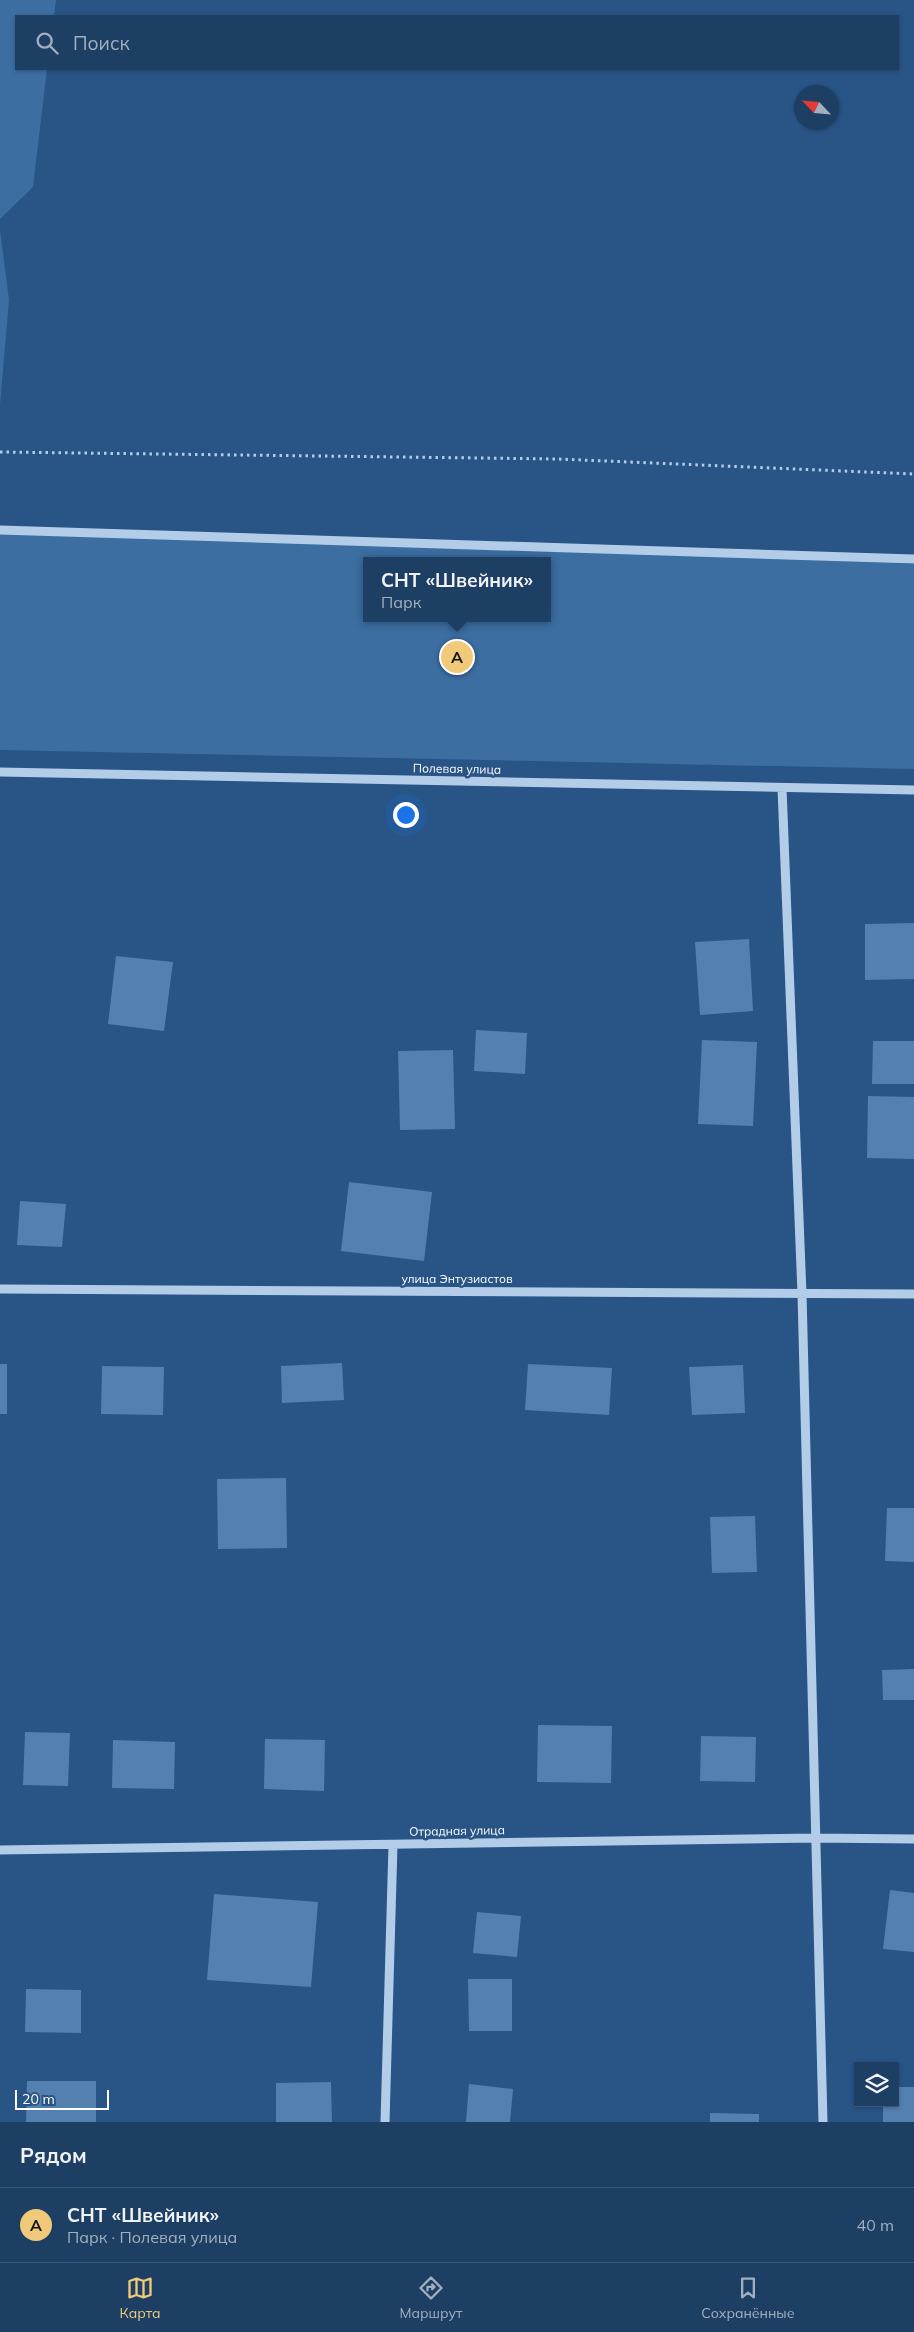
<!DOCTYPE html>
<html lang="ru">
<head>
<meta charset="utf-8">
<style>
	:root { --surface:#1e3f64; --page:#2b4a6d; --text:#f1f3f6; --muted:#a1afbf; --line:#3c5878; --accent:#f0c979 }
	body { margin:0; font-family:Mulish,sans-serif; background:var(--page); color:var(--text) }
	.controls { position:absolute; right:15px; bottom:15px; display:grid; overflow:hidden; border-radius:0px; box-shadow:0 1px 4px #0004 }
	.controls button { width:45px; height:45px; display:grid; place-items:center; padding:0; border:0; border-bottom:1px solid var(--line); background:var(--surface); color:var(--text); font:25px sans-serif }
	.compass { position:absolute; left:794px; top:85px; width:45px; height:45px; border-radius:50%; background:var(--surface); box-shadow:0 1px 4px #0004; rotate:296deg }
	.scale { position:absolute; left:15px; bottom:12px; width:94px; box-sizing:border-box; padding-left:5px; border:2px solid #fff; border-top:0; font-size:14px; line-height:18px; white-space:nowrap; color:#fff; -webkit-text-stroke:4px #285486; paint-order:stroke }
	.you { position:absolute; left:405px; top:814px; width:18px; height:18px; margin:-12px; border:4px solid #fff; border-radius:50%; background:#1a73e8; box-shadow:0 0 0 8px #1a73e833 }
	.badge { display:grid; place-items:center; width:32px; height:32px; border-radius:50%; background:var(--accent); color:#111; font-size:16px; font-weight:700 }
	.pin { position:absolute; translate:-50% -50%; border:2px solid #fff; box-shadow:0 1px 5px #0006 }
	.popup { position:absolute; left:363px; top:557px; width:188px; height:65px; box-sizing:border-box; display:grid; place-content:center; border-radius:0px; background:var(--surface); filter:drop-shadow(0 1px 4px #0005); font-size:16px; white-space:nowrap; color:var(--muted) }
	.popup b { font-size:19px; color:var(--text) }
	.popup::after { content:''; position:absolute; left:50%; top:100%; margin-left:-10px; border:10px solid transparent; border-top-color:var(--surface) }
	.list { margin:0; padding:0; list-style:none }
	h2 { display:flex; justify-content:space-between; align-items:center; height:65px; margin:0; padding:0 20px; font-size:21px }
	h2 small { font-size:16px; font-weight:400; color:var(--muted) }
	.list li { display:grid; grid-template-columns:32px 1fr auto; gap:15px; align-items:center; box-sizing:border-box; height:75px; padding:0 20px; border-top:1px solid var(--line) }
	.list b { display:block; font-size:19px; white-space:nowrap }
	.list p { margin:0; font-size:16px; white-space:nowrap; color:var(--muted) }
	.list em { font-size:16px; font-style:normal; color:var(--muted) }
	.icon { flex:none; width:28px; height:28px; fill:none; stroke:currentColor; stroke-width:2; stroke-linecap:round; stroke-linejoin:round }
	.map { position:relative; flex:none; width:914px; height:2122px; overflow:hidden }
	.search { position:absolute; background:var(--surface); box-shadow:0 1px 4px #0004; left:15px; right:15px; top:15px; height:55px; display:flex; align-items:center; gap:12px; box-sizing:border-box; padding:0 18px; border-radius:0px; color:var(--muted); font-size:19px }
	.sheet { height:140px; background:var(--surface) }
	nav { display:flex; justify-content:space-around; align-items:center; box-sizing:border-box; height:70px; border-top:1px solid var(--line); background:var(--surface); font-size:14px; color:var(--muted) }
	nav a { display:grid; justify-items:center; gap:2px }
	nav .on { color:var(--accent) }
	.map>svg:first-child { display:block }
</style>
</head>
<body>
<div class="map">
<svg width="914" height="2122" viewBox="0 0 914 2122">
	<rect width="100%" height="100%" fill="#285486"/>
	<!-- green -->
	<path fill="#3c6ea2" fill-rule="evenodd" d="M0,0H56L54,16H16V69H47L33,187L0,219Z
		M0,230L9,300L0,405Z
		M0,527L914,564V769L0,750ZM367,561H547V618H367Z"/>
	<!-- building -->
	<path fill="#5480af" d="M914,923V979L865,980V924Z
		M749,939L753,1011L700,1015L695,942Z
		M116,956L173,962L164,1031L108,1024Z
		M476,1030L527,1033L525,1074L474,1071Z
		M702,1040L757,1042L753,1126L698,1124Z
		M873,1041H914V1084H872Z
		M453,1050L455,1129L400,1130L398,1051Z
		M868,1096L914,1097V1159L867,1158Z
		M349,1182L432,1192L424,1261L341,1251Z
		M20,1201L66,1204L62,1247L17,1245Z
		M342,1363L344,1400L282,1403L281,1366Z
		M0,1364H7V1414H0Z
		M528,1364L612,1368L609,1415L525,1410Z
		M743,1365L745,1413L692,1415L689,1367Z
		M102,1366L164,1367L163,1415L101,1414Z
		M286,1478L287,1548L218,1549L217,1479Z
		M887,1508H914V1562L885,1561Z
		M755,1516L757,1572L712,1573L710,1517Z
		M914,1669V1700H883L882,1670Z
		M538,1725L612,1726L611,1783L537,1782Z
		M25,1732L70,1733L68,1786L23,1785Z
		M701,1736L756,1737L755,1782L700,1781Z
		M265,1739L325,1740L324,1791L264,1789Z
		M113,1740L175,1742L174,1789L112,1788Z
		M890,1890L914,1893V1952L883,1949Z
		M214,1894L318,1902L311,1987L207,1980Z
		M477,1912L521,1916L517,1957L473,1953Z
		M468,1979H512V2031H469Z
		M26,1989L81,1990V2033L25,2032Z
		M27,2081H96V2122H26Z
		M331,2082L332,2122H276V2083Z
		M469,2084L513,2089L510,2122H466Z
		M895,2087H914V2122H883V2103H895Z
		M710,2113L759,2114V2122H710Z"/>
	<g fill="none" stroke-linecap="round" stroke-linejoin="round">
		<!-- path -->
		<path stroke="#b3cde8" stroke-width="3" stroke-dasharray="2.5 4" stroke-linecap="butt" d="M0,452L558,459L914,474"/>
		<!-- minor -->
		<path stroke="#b3cde8" stroke-width="9" d="M0,530L914,559
			M0,772L914,790
			M782,788L802,1294L823,2122
			M0,1289L914,1294
			M0,1850L815,1838L914,1839
			M385,2122L393,1845"/>
	</g>
	<g text-anchor="middle" stroke-width="5" stroke-linejoin="round" paint-order="stroke">
		<!-- street labels -->
		<g font-size="12" fill="#fff" stroke="#285486">
			<text transform="translate(457 769) rotate(1)" y="4">Полевая улица</text>
			<text x="457" y="1283">улица Энтузиастов</text>
			<text transform="translate(457 1831) rotate(-1)" y="4">Отрадная улица</text>
		</g>
	</g>
</svg>
<div class="controls">
<button><svg class="icon" aria-label="layers" viewBox="0 0 24 24"><path d="M12 4l9 5-9 5-9-5zM3 14l9 5 9-5"/></svg></button>
</div>
<svg class="compass" viewBox="-18 -18 36 36"><path d="M0-13l5 13h-10z" fill="#e53935"/><path d="M0 13l5-13h-10z" fill="#a1afbf"/></svg>
<div class="scale">20 m</div>
<div class="you"></div>
<div class="pin badge" style="left:457px;top:657px">A</div>
<div class="popup"><b>СНТ «Швейник»</b>Парк</div>
<div class="search"><svg class="icon" aria-label="search" viewBox="0 0 24 24"><circle cx="10" cy="10" r="6"/><path d="M15 15l6 6"/></svg>Поиск</div>
</div>
<section class="sheet">
<h2>Рядом<small></small></h2>
<ul class="list">
<li><span class="badge">A</span><div><b>СНТ «Швейник»</b><p>Парк · Полевая улица</p></div><em>40 m</em></li>
</ul>
</section>
<nav>
<a class="on"><svg class="icon" aria-label="map" viewBox="0 0 24 24"><path d="M3 6l6-2 6 2 6-2v14l-6 2-6-2-6 2zM9 4v14M15 6v14"/></svg>Карта</a>
<a><svg class="icon" aria-label="directions" viewBox="0 0 24 24"><path d="M12 3l9 9-9 9-9-9zM9 14v-3h6M13 9l2 2-2 2"/></svg>Маршрут</a>
<a><svg class="icon" aria-label="saved" viewBox="0 0 24 24"><path d="M7 4h10v16l-5-4-5 4z"/></svg>Сохранённые</a>
</nav>
</body>
</html>
